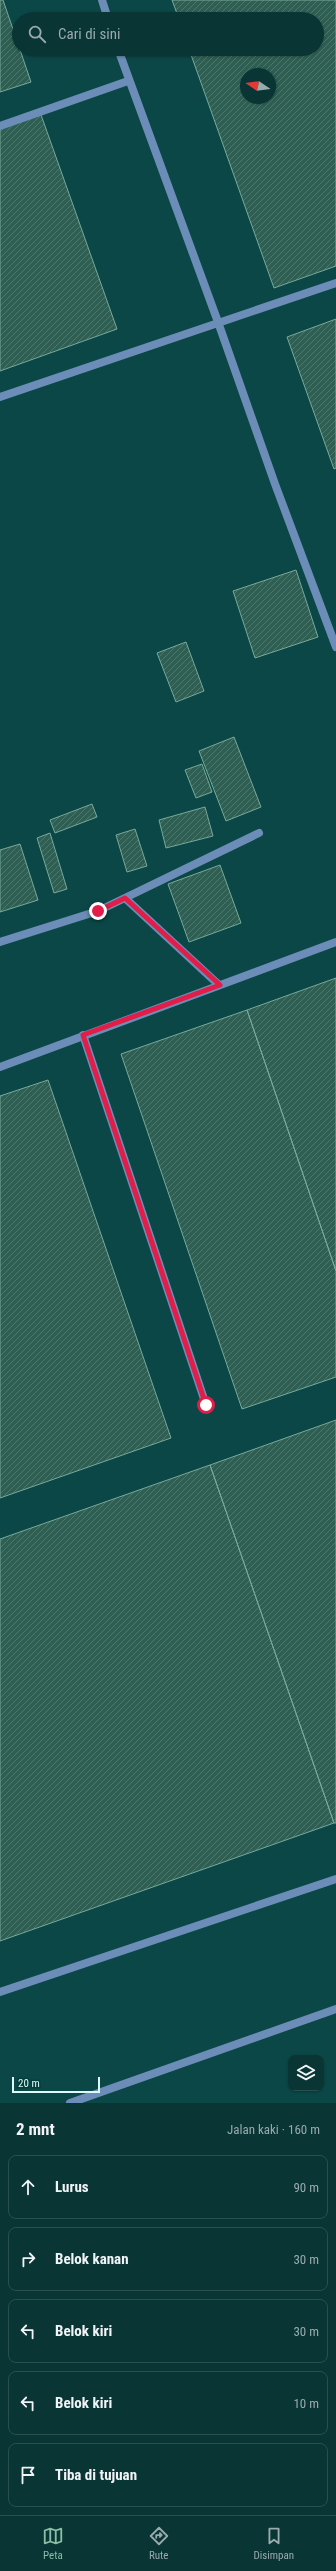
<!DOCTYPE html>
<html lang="id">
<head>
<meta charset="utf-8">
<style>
	:root { --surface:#093535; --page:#174041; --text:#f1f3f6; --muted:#99abad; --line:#295050; --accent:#8abfa5 }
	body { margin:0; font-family:"Roboto Condensed",sans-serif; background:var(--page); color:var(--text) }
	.controls { position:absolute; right:12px; bottom:12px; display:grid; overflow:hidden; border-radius:8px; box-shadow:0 1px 3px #0004 }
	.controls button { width:36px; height:36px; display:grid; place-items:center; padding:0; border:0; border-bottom:1px solid var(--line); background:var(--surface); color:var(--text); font:20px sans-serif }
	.compass { position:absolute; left:240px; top:68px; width:36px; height:36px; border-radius:50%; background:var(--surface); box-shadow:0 1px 3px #0004; rotate:283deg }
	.scale { position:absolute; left:12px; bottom:10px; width:88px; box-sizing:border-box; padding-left:4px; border:2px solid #ddf9f8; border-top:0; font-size:11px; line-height:14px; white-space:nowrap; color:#ddf9f8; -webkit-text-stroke:3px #003d3d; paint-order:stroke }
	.stop { position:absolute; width:12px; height:12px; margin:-9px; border:3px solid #e11d48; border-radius:50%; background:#fff }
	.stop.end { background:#e11d48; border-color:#fff; box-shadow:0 1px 4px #0008 }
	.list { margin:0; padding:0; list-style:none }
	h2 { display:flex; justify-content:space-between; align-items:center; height:52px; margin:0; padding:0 16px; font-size:17px }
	h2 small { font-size:13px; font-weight:400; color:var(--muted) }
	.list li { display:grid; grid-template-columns:26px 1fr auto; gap:12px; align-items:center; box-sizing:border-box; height:64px; margin:0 8px 8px; padding:0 8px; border:1px solid var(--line); border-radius:8px }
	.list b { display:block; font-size:15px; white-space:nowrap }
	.list em { font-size:13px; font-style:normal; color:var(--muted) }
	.icon { flex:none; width:22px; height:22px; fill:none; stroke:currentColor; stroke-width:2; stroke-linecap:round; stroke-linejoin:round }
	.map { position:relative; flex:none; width:336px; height:2103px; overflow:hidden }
	.search { position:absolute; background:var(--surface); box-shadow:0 1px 3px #0004; left:12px; right:12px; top:12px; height:44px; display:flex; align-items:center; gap:10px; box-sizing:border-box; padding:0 14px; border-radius:22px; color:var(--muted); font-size:15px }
	.sheet { height:412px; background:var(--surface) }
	nav { display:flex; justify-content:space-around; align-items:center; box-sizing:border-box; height:56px; border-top:1px solid var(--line); background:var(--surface); font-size:11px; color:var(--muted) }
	nav a { display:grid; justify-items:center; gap:2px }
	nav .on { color:var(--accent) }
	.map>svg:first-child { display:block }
</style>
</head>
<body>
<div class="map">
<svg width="336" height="2103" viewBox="0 0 336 2103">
	<defs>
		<pattern id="building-hatch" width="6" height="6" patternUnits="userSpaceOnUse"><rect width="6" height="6" fill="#2f5f53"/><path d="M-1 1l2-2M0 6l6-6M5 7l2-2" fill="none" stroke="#4d776c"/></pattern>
	</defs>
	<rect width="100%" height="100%" fill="#0c4747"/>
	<!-- building -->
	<path fill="url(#building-hatch)" stroke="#78a99b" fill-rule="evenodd" d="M0,0H3L31,82L0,92Z
		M172,0H336V266L274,288L189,49H317V19H179ZM246,74H270V98H246Z
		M40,112L117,329L0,371V126Z
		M336,319V468L334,469L287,337Z
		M296,570L318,637L255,658L233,591Z
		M186,642L204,691L176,702L157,653Z
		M234,737L261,807L226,821L199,751Z
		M202,764L212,792L196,798L185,770Z
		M92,804L97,817L55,833L50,820Z
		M205,807L213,836L166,848L159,820Z
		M135,829L147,866L127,872L116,835Z
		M50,833L67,889L54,893L37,838Z
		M20,844L38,900L0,912V850Z
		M220,865L241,923L189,942L168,884Z
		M336,978V1271L247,1010Z
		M247,1010L336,1271V1377L242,1409L121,1054Z
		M48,1080L171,1438L0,1498V1096Z
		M336,1420V1823H334L210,1465Z
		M210,1465L334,1823L0,1941V1539Z"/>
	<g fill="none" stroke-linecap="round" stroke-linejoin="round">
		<!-- lane -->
		<path stroke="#6c8db7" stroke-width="8" d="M102,0L108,19
			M118,49L218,322L275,484L336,647
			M0,126L128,81
			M0,397L336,283
			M125,898L219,985
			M0,942L98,911L259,833
			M83,1035L206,1405
			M0,1067L336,942
			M0,1992L336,1879
			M70,2103L336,2009"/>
	</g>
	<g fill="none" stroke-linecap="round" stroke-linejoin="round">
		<!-- route -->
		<path stroke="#e11d48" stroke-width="5" d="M98,911L125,898L220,985L83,1035L206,1405"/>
	</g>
</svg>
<div class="controls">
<button><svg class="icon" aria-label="layers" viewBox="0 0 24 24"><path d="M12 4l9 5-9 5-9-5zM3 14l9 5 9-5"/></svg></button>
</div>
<svg class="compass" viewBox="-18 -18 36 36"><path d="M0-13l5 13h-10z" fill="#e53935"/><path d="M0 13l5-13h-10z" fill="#99abad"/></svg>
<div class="scale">20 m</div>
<div class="stop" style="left:206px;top:1405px"></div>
<div class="stop end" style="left:98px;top:911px"></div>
<div class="search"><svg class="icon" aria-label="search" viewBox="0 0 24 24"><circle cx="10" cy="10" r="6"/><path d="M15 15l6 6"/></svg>Cari di sini</div>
</div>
<section class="sheet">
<h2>2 mnt<small>Jalan kaki · 160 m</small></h2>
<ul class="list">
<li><svg class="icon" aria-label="ahead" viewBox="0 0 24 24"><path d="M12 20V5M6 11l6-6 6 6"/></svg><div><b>Lurus</b></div><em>90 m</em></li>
<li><svg class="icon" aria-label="right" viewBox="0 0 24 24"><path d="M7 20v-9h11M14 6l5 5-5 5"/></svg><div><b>Belok kanan</b></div><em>30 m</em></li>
<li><svg class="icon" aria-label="left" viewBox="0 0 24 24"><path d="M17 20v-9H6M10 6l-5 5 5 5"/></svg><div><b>Belok kiri</b></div><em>30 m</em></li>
<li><svg class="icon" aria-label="left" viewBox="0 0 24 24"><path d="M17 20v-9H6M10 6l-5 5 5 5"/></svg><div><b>Belok kiri</b></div><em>10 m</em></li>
<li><svg class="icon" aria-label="arrive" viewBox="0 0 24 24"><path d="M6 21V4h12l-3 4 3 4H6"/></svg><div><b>Tiba di tujuan</b></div></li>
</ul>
</section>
<nav>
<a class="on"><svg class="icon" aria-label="map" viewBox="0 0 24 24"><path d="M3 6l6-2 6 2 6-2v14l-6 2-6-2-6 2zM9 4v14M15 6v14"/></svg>Peta</a>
<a><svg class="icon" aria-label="directions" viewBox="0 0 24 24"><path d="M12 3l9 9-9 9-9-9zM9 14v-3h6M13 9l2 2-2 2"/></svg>Rute</a>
<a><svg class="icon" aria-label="saved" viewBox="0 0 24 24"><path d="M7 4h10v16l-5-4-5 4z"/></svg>Disimpan</a>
</nav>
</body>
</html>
